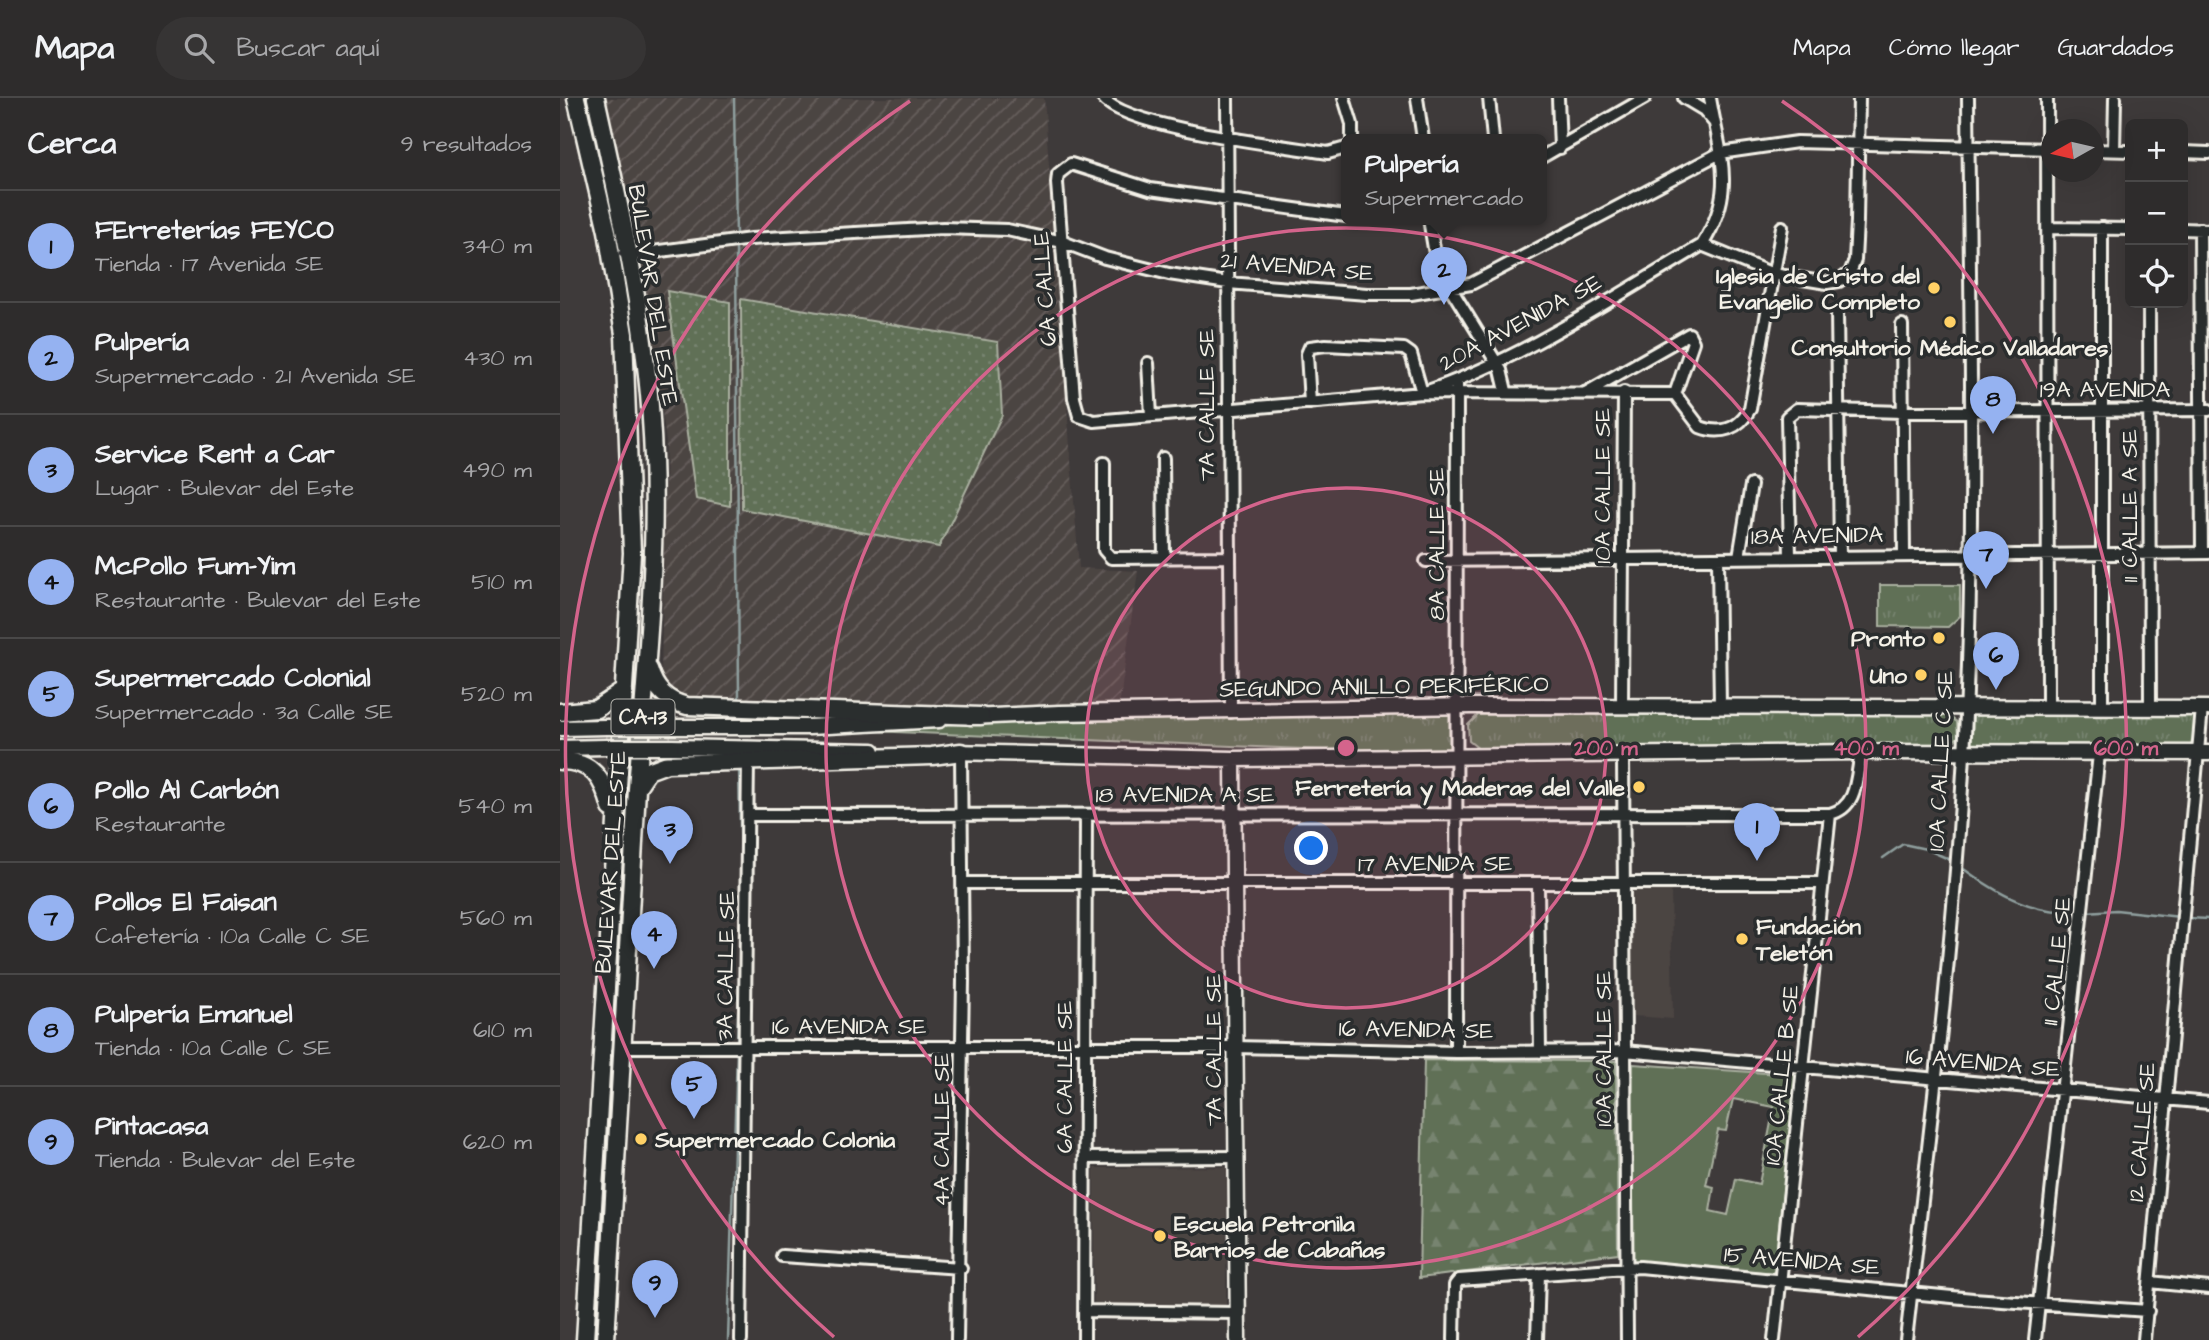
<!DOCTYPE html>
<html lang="es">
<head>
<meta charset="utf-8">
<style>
	:root { --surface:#2e2c2c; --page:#363434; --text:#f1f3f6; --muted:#a7a7a9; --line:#494848; --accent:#95b2f1 }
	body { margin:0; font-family:"Architects Daughter",sans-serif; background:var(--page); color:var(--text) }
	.controls { position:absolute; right:21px; top:21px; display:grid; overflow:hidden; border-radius:10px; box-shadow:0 7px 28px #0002 }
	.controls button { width:63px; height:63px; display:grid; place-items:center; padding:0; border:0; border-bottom:2px solid var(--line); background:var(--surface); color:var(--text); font:35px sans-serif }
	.compass { position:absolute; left:1481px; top:21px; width:63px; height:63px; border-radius:50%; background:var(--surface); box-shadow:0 7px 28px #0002; rotate:262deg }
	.you { position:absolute; left:752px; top:751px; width:24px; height:24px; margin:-18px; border:5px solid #fff; border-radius:50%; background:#1a73e8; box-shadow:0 0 0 10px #1a73e833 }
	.badge { display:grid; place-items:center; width:46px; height:46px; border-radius:50%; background:var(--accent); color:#111; font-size:23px; font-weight:700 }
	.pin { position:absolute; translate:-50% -58px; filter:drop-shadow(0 2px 4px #0008) }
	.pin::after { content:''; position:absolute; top:37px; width:24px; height:21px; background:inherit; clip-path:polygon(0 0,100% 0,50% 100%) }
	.popup { position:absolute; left:781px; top:36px; width:206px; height:91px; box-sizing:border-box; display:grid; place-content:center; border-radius:10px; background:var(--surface); filter:drop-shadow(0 2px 5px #0005); font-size:23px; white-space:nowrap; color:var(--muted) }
	.popup b { font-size:26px; color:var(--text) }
	.popup::after { content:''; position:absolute; left:50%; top:100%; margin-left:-14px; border:14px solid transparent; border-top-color:var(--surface) }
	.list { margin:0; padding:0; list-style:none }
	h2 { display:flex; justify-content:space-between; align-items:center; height:91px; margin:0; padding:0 28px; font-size:30px }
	h2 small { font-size:23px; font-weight:400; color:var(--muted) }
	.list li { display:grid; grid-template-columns:46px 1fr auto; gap:21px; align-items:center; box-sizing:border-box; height:112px; padding:0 28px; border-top:2px solid var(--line) }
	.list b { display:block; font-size:26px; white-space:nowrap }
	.list p { margin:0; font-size:23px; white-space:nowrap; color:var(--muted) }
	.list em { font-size:23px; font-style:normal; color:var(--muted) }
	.icon { flex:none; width:38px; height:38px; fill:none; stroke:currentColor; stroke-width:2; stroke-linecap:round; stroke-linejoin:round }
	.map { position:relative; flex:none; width:1649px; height:1242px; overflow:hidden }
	header { display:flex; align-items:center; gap:42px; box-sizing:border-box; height:98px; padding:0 35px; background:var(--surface); border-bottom:2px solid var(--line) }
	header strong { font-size:33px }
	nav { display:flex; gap:38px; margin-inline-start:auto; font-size:24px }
	.search { width:490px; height:63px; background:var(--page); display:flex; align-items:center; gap:18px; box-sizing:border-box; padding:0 24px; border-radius:38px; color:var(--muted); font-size:26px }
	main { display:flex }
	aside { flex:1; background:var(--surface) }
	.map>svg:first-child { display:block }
</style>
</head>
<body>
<header>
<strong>Mapa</strong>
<div class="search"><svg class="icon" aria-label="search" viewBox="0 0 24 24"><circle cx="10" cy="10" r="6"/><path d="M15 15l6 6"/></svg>Buscar aquí</div>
<nav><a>Mapa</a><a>Cómo llegar</a><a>Guardados</a></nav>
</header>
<main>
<aside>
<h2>Cerca<small>9 resultados</small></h2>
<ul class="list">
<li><span class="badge">1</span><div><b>FErreterías FEYCO</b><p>Tienda · 17 Avenida SE</p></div><em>340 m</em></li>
<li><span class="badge">2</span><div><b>Pulpería</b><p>Supermercado · 21 Avenida SE</p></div><em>430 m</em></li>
<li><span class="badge">3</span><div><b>Service Rent a Car</b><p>Lugar · Bulevar del Este</p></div><em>490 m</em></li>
<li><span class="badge">4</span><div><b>McPollo Fum-Yim</b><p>Restaurante · Bulevar del Este</p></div><em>510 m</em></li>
<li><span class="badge">5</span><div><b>Supermercado Colonial</b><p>Supermercado · 3a Calle SE</p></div><em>520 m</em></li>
<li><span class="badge">6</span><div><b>Pollo Al Carbón</b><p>Restaurante</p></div><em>540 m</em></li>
<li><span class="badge">7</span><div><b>Pollos El Faisan</b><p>Cafetería · 10a Calle C SE</p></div><em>560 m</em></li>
<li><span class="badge">8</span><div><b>Pulpería Emanuel</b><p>Tienda · 10a Calle C SE</p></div><em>610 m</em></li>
<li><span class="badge">9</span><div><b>Pintacasa</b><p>Tienda · Bulevar del Este</p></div><em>620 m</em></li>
</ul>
</aside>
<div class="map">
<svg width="1649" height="1242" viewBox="0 0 1649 1242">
	<defs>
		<pattern id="industrial-furrows" width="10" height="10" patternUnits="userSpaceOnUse" patternTransform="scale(1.75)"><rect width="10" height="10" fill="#4c4442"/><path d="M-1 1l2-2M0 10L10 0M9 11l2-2" fill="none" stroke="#665f5d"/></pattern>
		<pattern id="grass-dots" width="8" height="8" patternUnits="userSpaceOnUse" patternTransform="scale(1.75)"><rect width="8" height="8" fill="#606f57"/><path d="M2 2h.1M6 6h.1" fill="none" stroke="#77846f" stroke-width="1.8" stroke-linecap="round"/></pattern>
		<pattern id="forest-firs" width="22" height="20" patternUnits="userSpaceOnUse" patternTransform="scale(1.75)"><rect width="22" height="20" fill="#606f57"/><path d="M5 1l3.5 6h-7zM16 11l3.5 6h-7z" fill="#77846f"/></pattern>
		<pattern id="park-tufts" width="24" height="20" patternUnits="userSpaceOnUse" patternTransform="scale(1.75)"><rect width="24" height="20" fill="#606f57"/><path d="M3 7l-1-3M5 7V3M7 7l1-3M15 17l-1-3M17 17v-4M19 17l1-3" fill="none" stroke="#77846f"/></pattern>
	</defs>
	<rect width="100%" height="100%" fill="#3e3a3a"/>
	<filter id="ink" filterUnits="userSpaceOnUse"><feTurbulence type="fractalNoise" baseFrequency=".0143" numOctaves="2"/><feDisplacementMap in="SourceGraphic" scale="14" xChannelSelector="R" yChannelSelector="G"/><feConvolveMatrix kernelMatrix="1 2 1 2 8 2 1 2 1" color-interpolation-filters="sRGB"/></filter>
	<g filter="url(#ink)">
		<!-- built -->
		<path fill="#4c4442" d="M1111,789L1113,921L1073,918L1071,790Z
			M667,1069L666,1209L534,1206V1070Z"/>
		<!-- industrial -->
		<path fill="url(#industrial-furrows)" d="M45,0H484L519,470L578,473L559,609L124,602L109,594L101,580L106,343L84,177Z"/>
		<!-- grass -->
		<path fill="url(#grass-dots)" stroke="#aab0a0" stroke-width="2" d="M107,193L170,204V408L136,401Z
			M181,201L438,244L442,317L379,449L182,411Z"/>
		<!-- forest -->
		<path fill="url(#forest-firs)" stroke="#aab0a0" stroke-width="2" d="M864,962L1056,963L1058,1155L859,1180Z"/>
		<!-- park -->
		<path fill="url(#park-tufts)" stroke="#aab0a0" stroke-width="2" d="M1320,487H1400V518L1388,529L1320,528Z
			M1642,611L1639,655H1409L1410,612Z
			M892,614L890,657L312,633L512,616Z
			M918,617H1387L1397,624L1398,639L1389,647L919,651L909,643L908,627Z"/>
		<!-- garden -->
		<path fill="#606f57" stroke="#aab0a0" stroke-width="2" fill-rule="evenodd" d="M1073,966L1236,977L1214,1175L1071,1163ZM1173,1001L1214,1009L1199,1086L1176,1081L1168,1117L1150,1113L1154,1089L1146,1087L1158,1032L1166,1033Z"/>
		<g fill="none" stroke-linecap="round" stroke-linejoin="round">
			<!-- stream -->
			<path stroke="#8f9f9e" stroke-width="2.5" d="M174,0L176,141
				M176,148L179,603
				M179,669L181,778
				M1323,760L1343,746L1366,751L1393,763
				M1401,769C1438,796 1472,816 1519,814
				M1526,814L1556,812L1620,819
				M1627,820L1649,821
				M177,946L181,834
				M168,1242L177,953"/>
			<!-- minor casing -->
			<g stroke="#f4f1e8" stroke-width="16">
				<path id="minor" d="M543,0C566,30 725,48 768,55L786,50
					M667,0L671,614
					M784,0L792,26V41
					M857,0L863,41
					M929,0L933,41
					M998,0L1000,50
					M1124,0L1144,12L1154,24
					M1487,0L1488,609
					M1534,52L1570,53
					M1554,52L1555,0
					M1623,54L1649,55
					M982,59L1085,0
					M786,118L590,91L511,66L498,76L497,85L514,300L519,318L534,323L862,295C961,262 1052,200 1142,147C1177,92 1160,59 1150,0
					M869,121L877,168L941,272L946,293
					M1488,130L1570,131
					M1542,130V610
					M1623,131L1649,132
					M1640,131L1642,455
					M1142,147L1213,176L1267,185L1279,183L1290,175L1295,162L1297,123L1299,0
					M64,155L70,157L191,141L383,130L447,132L503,144L545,160L609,176L668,185L807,196H851L911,186L1160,55L1237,44L1492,51
					M1589,205L1590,611
					M1277,213L1280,458
					M1342,227L1344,456
					M588,265L591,318
					M1027,294L1129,236L1133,244L1115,296
					M1115,296L1140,329C1161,337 1179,331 1190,311L1222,129
					M750,305L747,256L750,249L766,247L844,251L851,256L862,295L1115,296
					M603,360L604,460
					M544,365V452L551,460L669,459
					M1230,458L1227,319L1237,311L1343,314L1649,312
					M1179,459L1191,387
					M1158,461L1160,608
					M866,463L1649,455
					M1062,608L1064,294
					M1063,659L1067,1242
					M188,717L1270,716C1298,709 1296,680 1301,654
					M403,785H1262
					M978,787L980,954
					M60,949H675L896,954L1064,953L1649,1005
					M896,954L897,283
					M525,1060L676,1059
					M222,1158L401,1170
					M1590,1184L1649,1190
					M524,1213L677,1215
					M181,1242L188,663
					M397,1242L403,883L401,654
					M524,1242L526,717
					M894,1242L895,1187L899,1182L1080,1169L1413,1201L1588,1213
					M977,1242L979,1176
					M1214,1242L1270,716
					M1346,1242C1368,1048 1393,852 1404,657C1416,439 1410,218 1408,0
					M1475,1242L1539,656
					M1584,1242L1642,610"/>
			</g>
			<!-- major casing -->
			<g stroke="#f4f1e8" stroke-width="19">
				<path id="major" d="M410,619L500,615L912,608L1649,610
					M111,629H249L379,622
					M0,630L46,629
					M111,649L313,653
					M0,650L46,649
					M392,654L673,661L1301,654L1649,655
					M673,661L678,1242"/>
			</g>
			<!-- highway casing -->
			<g stroke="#f4f1e8" stroke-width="21">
				<path id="highway" d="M16,0L47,133L64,236L72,455L25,1242
					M36,0C62,118 89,237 93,359C97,470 85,580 77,691C65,874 56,1058 46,1242
					M89,571C95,591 106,603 127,608L421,618
					M0,614L36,611L63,593
					M0,663C33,663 43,681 51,710
					M78,688L88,673L107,666L372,658L401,654"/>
			</g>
			<!-- minor -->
			<use href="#minor" stroke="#2a2d2e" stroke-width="10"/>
			<!-- major -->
			<use href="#major" stroke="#2a2d2e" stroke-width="14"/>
			<!-- highway -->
			<use href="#highway" stroke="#2a2d2e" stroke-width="16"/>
			<!-- major-bridge casing -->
			<g stroke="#f4f1e8" stroke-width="19" stroke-linecap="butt">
				<path id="major-bridge" d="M46,629H111
					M46,649H111"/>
			</g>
			<!-- major-bridge -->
			<use href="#major-bridge" stroke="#2a2d2e" stroke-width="14"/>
		</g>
	</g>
	<!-- distance rings -->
	<circle cx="786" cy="650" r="260" fill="#d4648c" fill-opacity=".12"/>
	<g fill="none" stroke="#d4648c" stroke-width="3.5">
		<circle cx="786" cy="650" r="260"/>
		<circle cx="786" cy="650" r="520"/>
		<path d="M274 1239A780 780 0 0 1 350 3M1222 3A780 780 0 0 1 1298 1239"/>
	</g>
	<!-- markers -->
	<g fill="#ffd166" stroke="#2a2d2e" stroke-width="2.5">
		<circle cx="1374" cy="190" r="7"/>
		<circle cx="1390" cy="224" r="7"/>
		<circle cx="1379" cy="540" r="7"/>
		<circle cx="1361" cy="577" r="7"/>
		<circle cx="1079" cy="689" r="7"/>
		<circle cx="1182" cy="841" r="7"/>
		<circle cx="81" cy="1041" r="7"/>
		<circle cx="600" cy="1138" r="7"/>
	</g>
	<g text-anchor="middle" stroke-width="7" stroke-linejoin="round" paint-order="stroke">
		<!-- shield labels -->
		<rect fill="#2a2d2e" stroke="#b7b6b0" stroke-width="2" x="51.5" y="601.5" width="63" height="35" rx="5"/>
		<g font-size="21" font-weight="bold" fill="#f4f1e8">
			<text x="83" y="626">CA-13</text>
		</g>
		<!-- street labels -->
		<g font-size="23" fill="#f4f1e8" stroke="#2a2d2e">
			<text transform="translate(737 168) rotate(5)" y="8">21 AVENIDA SE</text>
			<text transform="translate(484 191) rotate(-94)" y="8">6A CALLE</text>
			<text transform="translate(94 197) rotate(81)" y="8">BULEVAR DEL ESTE</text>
			<text transform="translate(960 224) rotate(-28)" y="8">20A AVENIDA SE</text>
			<text x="1545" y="299">19A AVENIDA</text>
			<text transform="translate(646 307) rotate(-90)" y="8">7A CALLE SE</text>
			<text transform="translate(1042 388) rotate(-90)" y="8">10A CALLE SE</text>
			<text transform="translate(1569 408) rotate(-90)" y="8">11 CALLE A SE</text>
			<text transform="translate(1257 437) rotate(-1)" y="8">18A AVENIDA</text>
			<text transform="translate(876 446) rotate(-90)" y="8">8A CALLE SE</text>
			<text transform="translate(824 588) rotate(-1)" y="8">SEGUNDO ANILLO PERIFÉRICO</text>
			<text transform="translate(1380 663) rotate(-87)" y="8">10A CALLE C SE</text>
			<text x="625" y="704">18 AVENIDA A SE</text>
			<text transform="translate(50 764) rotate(-86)" y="8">BULEVAR DEL ESTE</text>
			<text x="875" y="773">17 AVENIDA SE</text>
			<text transform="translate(1496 863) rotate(-84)" y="8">11 CALLE SE</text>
			<text transform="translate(165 868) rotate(-89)" y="8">3A CALLE SE</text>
			<text x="289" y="936">16 AVENIDA SE</text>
			<text transform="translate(856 931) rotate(1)" y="8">16 AVENIDA SE</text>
			<text transform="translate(1043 951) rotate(-90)" y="8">10A CALLE SE</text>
			<text transform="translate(653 952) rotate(-90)" y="8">7A CALLE SE</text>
			<text transform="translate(1423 964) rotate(5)" y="8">16 AVENIDA SE</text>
			<text transform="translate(1221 977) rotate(-84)" y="8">10A CALLE B SE</text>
			<text transform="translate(504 979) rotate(-90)" y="8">6A CALLE SE</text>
			<text transform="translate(381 1032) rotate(-90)" y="8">4A CALLE SE</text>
			<text transform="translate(1581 1034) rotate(-85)" y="8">12 CALLE SE</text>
			<text transform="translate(1242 1162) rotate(5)" y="8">15 AVENIDA SE</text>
		</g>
		<!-- poi labels -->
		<g font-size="23" font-weight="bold" fill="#f4f1e8" stroke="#2a2d2e" text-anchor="end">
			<text x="1360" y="185">Iglesia de Cristo del<tspan x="1360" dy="26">Evangelio Completo</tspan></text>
			<text x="1390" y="257" text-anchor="middle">Consultorio Médico Valladares</text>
			<text x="1365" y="548">Pronto</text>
			<text x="1347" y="585">Uno</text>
			<text x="1065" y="697">Ferretería y Maderas del Valle</text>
			<text x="1196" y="836" text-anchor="start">Fundación<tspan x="1196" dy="26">Teletón</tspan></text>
			<text x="95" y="1049" text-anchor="start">Supermercado Colonia</text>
			<text x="614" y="1133" text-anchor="start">Escuela Petronila<tspan x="614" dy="26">Barrios de Cabañas</tspan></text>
		</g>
	</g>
	<circle cx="786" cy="650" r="10" fill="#d4648c" stroke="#2a2d2e" stroke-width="3.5"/>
	<g font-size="21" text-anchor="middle" font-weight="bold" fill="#d4648c" stroke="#2a2d2e" stroke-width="7" stroke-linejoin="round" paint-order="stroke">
		<text x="1046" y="657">200 m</text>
		<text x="1306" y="657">400 m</text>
		<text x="1566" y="657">600 m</text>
	</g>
</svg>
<div class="controls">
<button>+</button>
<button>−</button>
<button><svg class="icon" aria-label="locate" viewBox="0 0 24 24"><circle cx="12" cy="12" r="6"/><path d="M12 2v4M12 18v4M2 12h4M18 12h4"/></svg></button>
</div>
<svg class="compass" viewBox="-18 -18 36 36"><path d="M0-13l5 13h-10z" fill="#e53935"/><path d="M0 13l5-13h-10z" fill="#a7a7a9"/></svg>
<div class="you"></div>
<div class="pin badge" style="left:1197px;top:763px">1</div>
<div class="pin badge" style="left:884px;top:207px">2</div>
<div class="popup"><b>Pulpería</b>Supermercado</div>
<div class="pin badge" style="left:110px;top:766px">3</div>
<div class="pin badge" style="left:94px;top:871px">4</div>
<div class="pin badge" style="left:134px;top:1021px">5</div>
<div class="pin badge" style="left:1436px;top:592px">6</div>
<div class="pin badge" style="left:1426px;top:491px">7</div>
<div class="pin badge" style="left:1433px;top:336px">8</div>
<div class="pin badge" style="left:95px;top:1220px">9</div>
</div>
</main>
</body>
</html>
